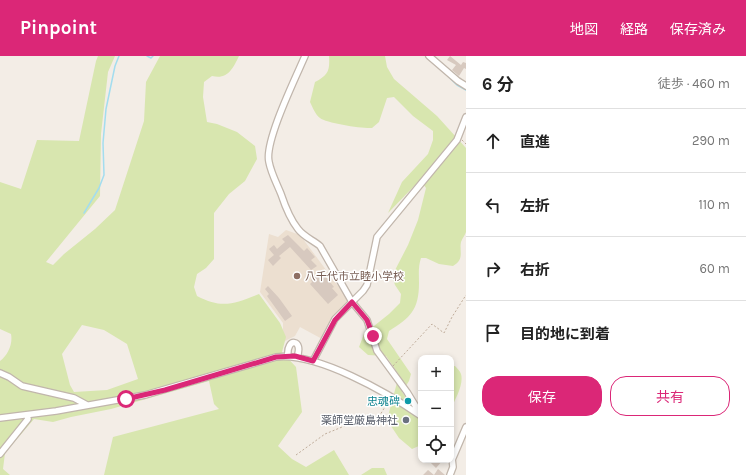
<!DOCTYPE html>
<html lang="ja">
<head>
<meta charset="utf-8">
<style>
	:root { --surface:#fff; --page:#f6f6f6; --text:#222; --muted:#767676; --line:#e0e0e0; --accent:#db2777 }
	body { margin:0; font-family:Karla,"Noto Sans JP",sans-serif; background:var(--page); color:var(--text) }
	.controls { position:absolute; right:12px; bottom:12px; display:grid; overflow:hidden; border-radius:8px; box-shadow:0 2px 6px #0003 }
	.controls button { width:36px; height:36px; display:grid; place-items:center; padding:0; border:0; border-bottom:1px solid var(--line); background:var(--surface); color:var(--text); font:20px sans-serif }
	.stop { position:absolute; width:12px; height:12px; margin:-9px; border:3px solid #db2777; border-radius:50%; background:#fff }
	.stop.end { background:#db2777; border-color:#fff; box-shadow:0 1px 4px #0008 }
	.list { margin:0; padding:0; list-style:none }
	h2 { display:flex; justify-content:space-between; align-items:center; height:52px; margin:0; padding:0 16px; font-size:17px }
	h2 small { font-size:13px; font-weight:400; color:var(--muted) }
	.list li { display:grid; grid-template-columns:26px 1fr auto; gap:12px; align-items:center; box-sizing:border-box; height:64px; padding:0 16px; border-top:1px solid var(--line) }
	.list b { display:block; font-size:15px; white-space:nowrap }
	.list em { font-size:13px; font-style:normal; color:var(--muted) }
	.actions { display:flex; gap:8px; padding:12px 16px }
	.actions a { flex:1; padding:9px 0; border:1px solid var(--accent); border-radius:16px; text-align:center; font-size:14px; color:var(--accent) }
	.actions .main { background:var(--accent); color:#fff }
	.icon { flex:none; width:22px; height:22px; fill:none; stroke:currentColor; stroke-width:2; stroke-linecap:round; stroke-linejoin:round }
	.map { position:relative; flex:none; width:466px; height:419px; overflow:hidden }
	header { display:flex; align-items:center; gap:24px; box-sizing:border-box; height:56px; padding:0 20px; background:var(--accent); color:#fff }
	header strong { font-size:19px }
	nav { display:flex; gap:22px; margin-inline-start:auto; font-size:14px }
	main { display:flex }
	aside { flex:1; background:var(--surface) }
	.map>svg:first-child { display:block }
</style>
</head>
<body>
<header>
<strong>Pinpoint</strong>
<nav><a>地図</a><a>経路</a><a>保存済み</a></nav>
</header>
<main>
<div class="map">
<svg width="466" height="419" viewBox="0 0 466 419">
	<rect width="100%" height="100%" fill="#f3ede6"/>
	<!-- education -->
	<path fill="#ecdfd0" d="M286,174L300,179L350,246L336,258L324,284L300,271L295,280L283,286V267L260,236L269,178L278,181Z"/>
	<!-- green -->
	<path fill="#d8e6af" fill-rule="evenodd" d="M98,0H115L108,16L101,78L100,140L46,206L53,209L64,198L95,173L115,154L144,65L146,26L160,0H239C233,12 228,24 212,20L204,26L203,41L207,66L217,68L237,76L255,90L257,103L245,125L229,138L214,157V203L206,212L197,218L194,231L197,240C222,253 234,248 259,238L280,267L286,281L282,296L296,311L302,356L278,390L292,403L306,411L334,394L349,419H104L113,381L219,353L214,348L209,325L111,353L71,361L53,366L34,363L5,397L3,413L10,419H0V305C8,299 13,288 11,278L0,273V126L21,133L37,84L79,85L96,5ZM82,269L104,274L127,288L138,323L107,334L74,336L70,329L62,298Z
		M329,0H385L387,11L394,23L437,60L466,92V176C465,179 462,183 461,186C459,195 465,203 453,210L439,208L426,202H421C418,211 419,219 419,227C419,254 410,262 389,275L387,283L411,318L409,325L402,336L412,349L421,351V389L412,393L399,382L387,364L399,319L386,300L368,299L359,291L364,278L389,258L400,247L401,238L395,229L392,220L408,189L418,164L426,132L420,124L388,157L402,126L428,98L433,84V75L413,60L394,41L387,42L379,66L372,72C364,73 326,67 320,62C315,58 313,52 310,46L315,26C328,19 330,15 329,0Z
		M451,310H455C457,312 460,315 461,318C464,329 455,343 451,353Z
		M372,412H384L387,419H361Z"/>
	<g fill="none" stroke-linecap="round" stroke-linejoin="round">
		<!-- stream -->
		<path stroke="#a3ddef" stroke-width="1.5" d="M147,0L151,2L153,0
			M446,18L457,29L466,34
			M84,157L99,132L104,119L103,87L106,53L115,10L119,0"/>
	</g>
	<!-- building -->
	<path fill="#d7c9bf" d="M450,0L461,9L463,6L466,7V13L464,12L459,20L452,14L456,9L447,4Z
		M288,179L304,195L307,192L315,201L311,204L317,210L311,214L290,191L279,200L281,202L273,210L268,204L274,199L269,193L274,189L277,193L285,186L282,183Z
		M321,215L334,231L332,232L338,239L328,248L310,228L312,226L311,224Z
		M268,230L279,242L292,260L285,265L267,240L269,238L265,233Z
		M433,404H443L436,412L430,406Z
		M438,413L445,419H423L428,414L434,419Z"/>
	<g fill="none" stroke-linecap="round" stroke-linejoin="round">
		<!-- minor casing -->
		<g stroke="#c1b6ac" stroke-width="8">
			<path id="minor" d="M305,0C296,21 264,86 269,106C271,117 277,128 281,138C285,150 290,163 298,173C304,181 313,184 320,190L352,246L367,264L377,295L407,336L421,359
				M429,0L458,25L466,30
				M288,300C286,281 304,283 297,301
				M313,305L335,263L363,235L367,229L377,181L457,84L466,61
				M0,317L9,321L22,330L74,342L87,349
				M0,362L56,355L145,339L276,301C317,296 388,337 421,360
				M0,398L28,363L27,359
				M452,404L466,371
				M450,419L453,411L452,402"/>
		</g>
		<!-- path -->
		<path stroke="#bfac9a" stroke-width="1" stroke-dasharray="2 2" stroke-linecap="butt" d="M462,84L466,88
			M393,310L432,268L444,277L452,261L466,239
			M296,399L325,378L347,369L363,366L380,359L388,346"/>
		<!-- minor -->
		<use href="#minor" stroke="#fff" stroke-width="5.5"/>
	</g>
	<g fill="none" stroke-linecap="round" stroke-linejoin="round">
		<!-- route -->
		<path stroke="#db2777" stroke-width="5" d="M126,343L165,334L276,301L295,300L313,305L335,264L352,246L367,264L373,280"/>
	</g>
	<!-- markers -->
	<circle fill="#8d6e63" stroke="#fff" stroke-width="1.5" cx="297" cy="220" r="4"/>
	<circle fill="#0f9aa8" stroke="#fff" stroke-width="1.5" cx="408" cy="345" r="4"/>
	<circle fill="#6b7280" stroke="#fff" stroke-width="1.5" cx="406" cy="364" r="4"/>
	<g text-anchor="middle" stroke-width="3" stroke-linejoin="round" paint-order="stroke">
		<!-- education labels -->
		<g font-size="11" fill="#785e54" stroke="#fff" text-anchor="start">
			<text x="305" y="224">八千代市立睦小学校</text>
		</g>
		<!-- culture labels -->
		<g font-size="11" fill="#0d838f" stroke="#fff" text-anchor="end">
			<text x="400" y="349">忠魂碑</text>
		</g>
		<!-- worship labels -->
		<g font-size="11" fill="#5b616d" stroke="#fff" text-anchor="end">
			<text x="398" y="368">薬師堂厳島神社</text>
		</g>
	</g>
</svg>
<div class="controls">
<button>+</button>
<button>−</button>
<button><svg class="icon" aria-label="locate" viewBox="0 0 24 24"><circle cx="12" cy="12" r="6"/><path d="M12 2v4M12 18v4M2 12h4M18 12h4"/></svg></button>
</div>
<div class="stop" style="left:126px;top:343px"></div>
<div class="stop end" style="left:373px;top:280px"></div>
</div>
<aside>
<h2>6 分<small>徒歩 · 460 m</small></h2>
<ul class="list">
<li><svg class="icon" aria-label="ahead" viewBox="0 0 24 24"><path d="M12 20V5M6 11l6-6 6 6"/></svg><div><b>直進</b></div><em>290 m</em></li>
<li><svg class="icon" aria-label="left" viewBox="0 0 24 24"><path d="M17 20v-9H6M10 6l-5 5 5 5"/></svg><div><b>左折</b></div><em>110 m</em></li>
<li><svg class="icon" aria-label="right" viewBox="0 0 24 24"><path d="M7 20v-9h11M14 6l5 5-5 5"/></svg><div><b>右折</b></div><em>60 m</em></li>
<li><svg class="icon" aria-label="arrive" viewBox="0 0 24 24"><path d="M6 21V4h12l-3 4 3 4H6"/></svg><div><b>目的地に到着</b></div></li>
</ul>
<div class="actions"><a class="main">保存</a><a>共有</a></div>
</aside>
</main>
</body>
</html>
